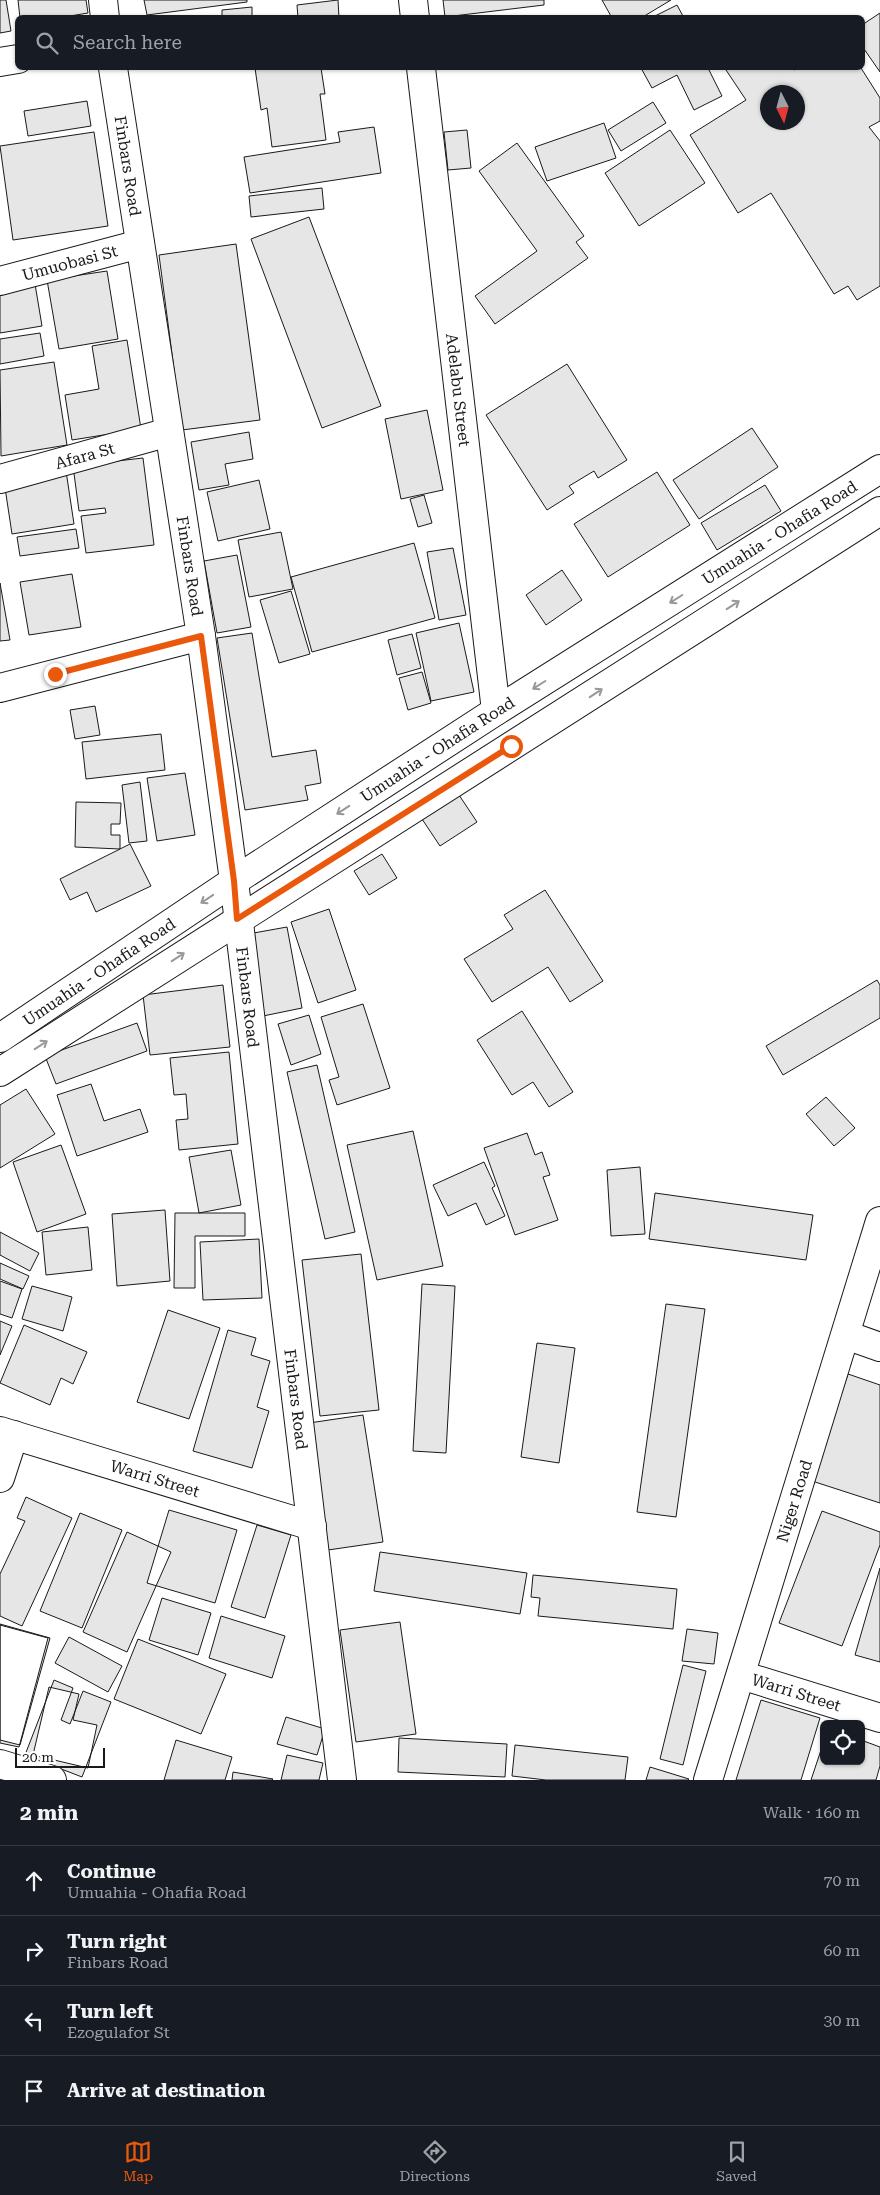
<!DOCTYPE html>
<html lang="en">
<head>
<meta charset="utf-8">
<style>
	:root { --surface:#171b24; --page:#242831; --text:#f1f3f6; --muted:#9ea1a6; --line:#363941; --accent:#ea580c }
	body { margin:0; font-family:"Roboto Serif",serif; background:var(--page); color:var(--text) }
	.controls { position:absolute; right:15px; bottom:15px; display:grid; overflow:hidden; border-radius:8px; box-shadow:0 1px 4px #0004 }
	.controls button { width:45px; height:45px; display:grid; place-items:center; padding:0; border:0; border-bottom:1px solid var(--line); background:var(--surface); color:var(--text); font:25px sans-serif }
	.compass { position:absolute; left:760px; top:85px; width:45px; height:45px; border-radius:50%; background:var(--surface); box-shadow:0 1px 4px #0004; rotate:174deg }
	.scale { position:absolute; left:15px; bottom:12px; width:90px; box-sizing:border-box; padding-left:5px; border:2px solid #1a1a1a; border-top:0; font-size:14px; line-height:18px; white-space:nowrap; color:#1a1a1a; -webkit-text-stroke:4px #fff; paint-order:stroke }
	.stop { position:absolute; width:15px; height:15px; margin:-11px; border:4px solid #ea580c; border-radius:50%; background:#fff }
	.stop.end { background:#ea580c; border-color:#fff; box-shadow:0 1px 5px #0008 }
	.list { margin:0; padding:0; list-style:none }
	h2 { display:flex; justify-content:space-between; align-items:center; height:65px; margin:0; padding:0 20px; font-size:21px }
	h2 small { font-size:16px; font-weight:400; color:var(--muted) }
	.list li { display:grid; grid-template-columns:32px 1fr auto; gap:15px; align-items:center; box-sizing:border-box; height:70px; padding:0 20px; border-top:1px solid var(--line) }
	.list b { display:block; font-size:19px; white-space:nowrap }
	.list p { margin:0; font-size:16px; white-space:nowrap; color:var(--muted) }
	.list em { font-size:16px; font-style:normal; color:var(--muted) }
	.icon { flex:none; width:28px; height:28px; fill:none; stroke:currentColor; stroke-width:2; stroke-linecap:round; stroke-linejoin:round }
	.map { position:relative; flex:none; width:880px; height:1780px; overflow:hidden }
	.search { position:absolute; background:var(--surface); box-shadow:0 1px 4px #0004; left:15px; right:15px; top:15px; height:55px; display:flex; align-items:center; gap:12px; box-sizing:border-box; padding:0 18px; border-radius:8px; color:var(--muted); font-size:19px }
	.sheet { height:345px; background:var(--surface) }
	nav { display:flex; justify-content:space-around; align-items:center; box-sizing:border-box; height:70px; border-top:1px solid var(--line); background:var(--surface); font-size:14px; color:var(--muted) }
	nav a { display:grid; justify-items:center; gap:2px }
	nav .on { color:var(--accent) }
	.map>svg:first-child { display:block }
</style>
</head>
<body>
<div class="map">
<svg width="880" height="1780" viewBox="0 0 880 1780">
	<rect width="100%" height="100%" fill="#fff"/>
	<!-- building -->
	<path fill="#e6e6e6" stroke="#1a1a1a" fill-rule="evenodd" d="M0,0H6L11,31L0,33Z
		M18,0H86L88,13L58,18H20Z
		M144,0H247V2L147,15Z
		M338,0L339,18H298L297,5Z
		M443,0H544V5L445,17Z
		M602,0H671L641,18H612Z
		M677,5L684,18H651Z
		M252,7V18H222V10Z
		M880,13V72L862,46V25Z
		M255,68H321L325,94H320L326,140L272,147L267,108L261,110Z
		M641,68H708L722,96L694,110L677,75L652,88Z
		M730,68H793L794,70L798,68H861L880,98V121L869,127L880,141V286L857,300L848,286L834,294L771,193L738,213L690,135L746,100L726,70ZM768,92H798V122H768Z
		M87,101L91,126L28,136L24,111Z
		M653,102L666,123L621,151L608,130Z
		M604,123L616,158L547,181L535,147Z
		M374,127L381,173L250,193L244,157L340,142L338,132Z
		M467,130L471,168L448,170L444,132Z
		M670,130L705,183L639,226L605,173Z
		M94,132L108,226L13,240L0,146Z
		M517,143L584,236L576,242L588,258L495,324L475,296L537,251L479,171Z
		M322,188L324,209L251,217L249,196Z
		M309,217L381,406L322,428L251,239Z
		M236,244L260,420L182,430L159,255Z
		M107,271L118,339L59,349L47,280Z
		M35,284L42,326L0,333V289Z
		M40,333L44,356L0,364V339Z
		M127,340L141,429L72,440L65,395L99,389L92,346Z
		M54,362L67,445L1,456L0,370Z
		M567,364L627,460L598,478L594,471L569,486L574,493L547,510L486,415Z
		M427,410L443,490L401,499L385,419Z
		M752,428L778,467L699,519L673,480Z
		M249,432L253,459L225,464L229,485L199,490L191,442Z
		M143,458L154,545L86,553L81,516L106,513L105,508L79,511L73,466Z
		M66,471L74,524L12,534L4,481Z
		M657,472L690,525L608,577L574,524Z
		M259,480L270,529L218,541L207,492Z
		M765,485L781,511L717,550L701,523Z
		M424,495L432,523L418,527L410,499Z
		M76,529L79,548L20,556L17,537Z
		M281,532L293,589L249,597L238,540Z
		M414,543L435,618L312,652L291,577Z
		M453,548L466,615L439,620L427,552Z
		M237,555L251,627L217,633L204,561Z
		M562,570L582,600L546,625L526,595Z
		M72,574L81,627L29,635L20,582Z
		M0,583L10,640L0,641Z
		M291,591L310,654L279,663L260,600Z
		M459,623L474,692L431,701L416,633Z
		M252,633L272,757L316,750L321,783L305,786L308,800L245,810L217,638Z
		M412,634L421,668L397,675L388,640Z
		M422,672L431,703L408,710L399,678Z
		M95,706L100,735L75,739L70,710Z
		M161,734L165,770L86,779L82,742Z
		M185,773L195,835L157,841L147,778Z
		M140,782L147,841L129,843L122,785Z
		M457,792L477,822L440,846L420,816Z
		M76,802L121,803L120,824H111V835H120V849L75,847Z
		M130,844L151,886L96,912L87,892L70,900L60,879Z
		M382,854L397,878L369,895L354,871Z
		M545,890L603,981L570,1002L548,967L492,1002L464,959L513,929L504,915Z
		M329,909L356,990L318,1003L291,922Z
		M287,927L302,1008L263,1016L248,934Z
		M877,980L880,985V1018L783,1075L766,1046Z
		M223,985L230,1047L150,1055L143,995Z
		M363,1004L390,1088L337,1105L329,1080L339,1077L321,1017Z
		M522,1011L573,1092L549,1107L533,1082L512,1095L477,1040Z
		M309,1015L321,1054L291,1065L278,1024Z
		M137,1023L147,1051L56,1084L45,1056Z
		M229,1052L238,1144L179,1150L176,1120L188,1119L186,1094L174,1095L170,1058Z
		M317,1065L355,1232L325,1239L287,1072Z
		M91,1084L104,1121L140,1109L148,1132L77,1156L57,1095Z
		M26,1089L55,1134L0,1168V1105Z
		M826,1097L855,1128L834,1146L806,1114Z
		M413,1131L443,1266L377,1280L347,1145Z
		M527,1133L535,1155L542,1152L550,1175L543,1177L558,1220L515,1235L484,1148Z
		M61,1145L86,1214L37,1232L13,1162Z
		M231,1150L241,1205L199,1213L189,1157Z
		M484,1162L495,1186L492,1188L505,1216L486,1225L476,1203L448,1216L433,1185Z
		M640,1167L645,1234L611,1236L607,1170Z
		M655,1193L813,1215L806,1260L649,1239Z
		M165,1210L170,1281L117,1286L112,1214Z
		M175,1213H245V1236H195V1288H174Z
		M88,1227L92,1270L46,1275L42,1232Z
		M0,1232L39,1253L30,1271L0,1255Z
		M259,1239L262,1298L203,1300L200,1242Z
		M361,1254L379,1410L320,1416L302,1260Z
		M0,1263L29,1276L23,1289L0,1279Z
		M0,1281L22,1289L12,1318L0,1314Z
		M422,1284L455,1286L446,1453L413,1451Z
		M32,1286L72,1297L63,1331L22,1319Z
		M666,1304L705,1309L676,1517L637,1512Z
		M168,1310L220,1328L189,1419L137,1402Z
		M0,1321L12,1326L0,1355Z
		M24,1325L87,1352L73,1384L61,1378L50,1405L0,1383Z
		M228,1330L256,1338L251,1355L270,1361L257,1407L269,1411L252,1468L193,1451Z
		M537,1343L575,1348L559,1463L521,1457Z
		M848,1374L880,1385V1503L812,1481Z
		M363,1415L383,1542L328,1550L309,1423Z
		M26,1497L72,1518L22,1626L0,1616V1574L25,1521L17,1518Z
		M169,1510L237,1530L215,1603L147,1583Z
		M822,1511L880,1532V1545L842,1646L779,1623Z
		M80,1513L122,1530L82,1628L40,1611Z
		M257,1525L291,1535L265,1618L231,1607Z
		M127,1532L171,1552L127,1652L83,1632Z
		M380,1552L527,1573L520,1614L374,1591Z
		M880,1568V1662L855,1655Z
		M533,1575L677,1589L673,1629L538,1616L540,1598L531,1597Z
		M162,1598L211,1613L198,1655L149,1640Z
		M221,1616L285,1636L272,1678L209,1658Z
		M400,1622L416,1734L356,1742L340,1630Z
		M0,1624L50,1638L20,1745L0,1740Z
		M0,1625L48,1638L19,1747L0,1743Z
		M687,1629L718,1633L714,1664L682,1661Z
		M69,1637L122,1666L108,1692L55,1663Z
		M138,1639L226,1674L201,1734L114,1699Z
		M683,1665L706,1671L683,1765L660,1759Z
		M54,1680L73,1688L61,1720L70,1724L83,1691L111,1702L82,1777L25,1755Z
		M49,1687L79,1694L73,1720L97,1725L88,1768L33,1755Z
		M761,1700L820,1718L801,1780H736Z
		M286,1717L325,1729L317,1755L277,1744Z
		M399,1738L507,1744L505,1777L398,1772Z
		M176,1740L232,1757L225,1780H164Z
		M861,1740L880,1747V1766L876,1780H811L824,1741V1761H861Z
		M515,1745L628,1757L625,1780H546L512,1776Z
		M287,1755L323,1763L319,1780H281Z
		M650,1767L689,1779L688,1780H646Z
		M233,1772L273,1779L272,1780H232Z"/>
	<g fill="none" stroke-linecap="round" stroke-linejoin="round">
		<!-- minor casing -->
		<g stroke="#1a1a1a" stroke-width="30">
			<g id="minor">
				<path d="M103,0L105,18"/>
				<path d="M413,0L415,18"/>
				<path d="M0,62L18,59"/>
				<path id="s1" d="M113,68L201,636L234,881L342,1780"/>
				<path id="s2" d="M421,68L496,711"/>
				<path id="s3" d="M0,281L140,244"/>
				<path id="s4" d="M0,479L169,432"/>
				<path d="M0,688L201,636"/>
				<path d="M846,1335L880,1347"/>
				<path id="s5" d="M0,1431L312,1526"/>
				<path d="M0,1478L14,1435"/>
				<path id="s6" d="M741,1675L880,1718"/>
				<path d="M0,1764L52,1780"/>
				<path id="s7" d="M708,1780L880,1221"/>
			</g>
		</g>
		<!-- major casing -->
		<g stroke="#1a1a1a" stroke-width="30">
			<g id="major">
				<path id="s8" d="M0,1038L234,881L496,711L880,469"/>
				<path d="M0,1072L880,511"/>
			</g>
		</g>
		<!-- minor -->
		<use href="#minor" stroke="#fff" stroke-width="28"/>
		<!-- major -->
		<use href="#major" stroke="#fff" stroke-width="28"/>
	</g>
	<!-- one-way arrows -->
	<defs><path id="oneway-shaft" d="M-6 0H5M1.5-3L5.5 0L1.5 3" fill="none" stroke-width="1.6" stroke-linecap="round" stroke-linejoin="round" transform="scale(1.25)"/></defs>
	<g stroke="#989898">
		<use href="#oneway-shaft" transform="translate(676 599) rotate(148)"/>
		<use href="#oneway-shaft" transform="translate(733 605) rotate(-33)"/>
		<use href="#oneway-shaft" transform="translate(539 685) rotate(148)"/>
		<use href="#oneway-shaft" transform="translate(596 693) rotate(-33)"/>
		<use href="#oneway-shaft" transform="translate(343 810) rotate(147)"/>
		<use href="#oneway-shaft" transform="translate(207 899) rotate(146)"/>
		<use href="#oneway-shaft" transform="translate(178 957) rotate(-33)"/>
		<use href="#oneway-shaft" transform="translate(41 1045) rotate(-33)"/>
	</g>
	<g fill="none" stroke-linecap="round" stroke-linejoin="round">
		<!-- route -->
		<path stroke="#ea580c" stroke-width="6" d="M55,674L201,636L234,881L237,919L511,746"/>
	</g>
	<g text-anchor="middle" stroke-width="4" stroke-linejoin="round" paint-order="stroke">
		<!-- street labels -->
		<g font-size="16" fill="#1a1a1a" stroke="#fff">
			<text dy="6" stroke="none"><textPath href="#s1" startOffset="99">Finbars Road</textPath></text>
			<text dy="6" stroke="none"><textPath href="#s3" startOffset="72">Umuobasi St</textPath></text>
			<text dy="6" stroke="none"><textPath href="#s2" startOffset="324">Adelabu Street</textPath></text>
			<text dy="6" stroke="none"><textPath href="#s4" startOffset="88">Afara St</textPath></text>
			<text dy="6" stroke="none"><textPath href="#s8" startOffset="929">Umuahia - Ohafia Road</textPath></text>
			<text dy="6" stroke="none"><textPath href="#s1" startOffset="504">Finbars Road</textPath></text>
			<text dy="6" stroke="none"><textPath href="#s8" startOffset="524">Umuahia - Ohafia Road</textPath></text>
			<text dy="6" stroke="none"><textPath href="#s8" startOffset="119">Umuahia - Ohafia Road</textPath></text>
			<text dy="6" stroke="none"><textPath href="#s1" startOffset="939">Finbars Road</textPath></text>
			<text dy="6" stroke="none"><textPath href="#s1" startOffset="1344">Finbars Road</textPath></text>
			<text dy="6" stroke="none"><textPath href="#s5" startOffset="162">Warri Street</textPath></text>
			<text dy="6" stroke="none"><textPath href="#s7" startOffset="292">Niger Road</textPath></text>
			<text dy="6" stroke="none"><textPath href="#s6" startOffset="58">Warri Street</textPath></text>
		</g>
	</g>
</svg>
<div class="controls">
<button><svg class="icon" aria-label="locate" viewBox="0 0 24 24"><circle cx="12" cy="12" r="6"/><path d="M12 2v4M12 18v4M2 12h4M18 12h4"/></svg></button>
</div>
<svg class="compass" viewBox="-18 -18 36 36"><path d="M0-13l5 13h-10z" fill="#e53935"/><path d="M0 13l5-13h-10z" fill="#9ea1a6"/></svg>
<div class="scale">20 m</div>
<div class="stop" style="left:511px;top:746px"></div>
<div class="stop end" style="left:55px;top:674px"></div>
<div class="search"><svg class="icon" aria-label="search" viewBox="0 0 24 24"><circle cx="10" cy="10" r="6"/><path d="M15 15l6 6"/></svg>Search here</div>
</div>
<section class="sheet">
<h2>2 min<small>Walk · 160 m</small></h2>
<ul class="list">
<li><svg class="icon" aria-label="ahead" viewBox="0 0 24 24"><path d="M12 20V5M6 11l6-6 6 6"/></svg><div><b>Continue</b><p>Umuahia - Ohafia Road</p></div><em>70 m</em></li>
<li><svg class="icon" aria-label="right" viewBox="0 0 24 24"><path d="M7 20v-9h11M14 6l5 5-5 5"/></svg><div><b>Turn right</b><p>Finbars Road</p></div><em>60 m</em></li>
<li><svg class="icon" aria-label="left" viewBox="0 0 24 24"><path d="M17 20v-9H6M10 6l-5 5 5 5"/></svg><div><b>Turn left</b><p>Ezogulafor St</p></div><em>30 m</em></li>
<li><svg class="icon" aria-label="arrive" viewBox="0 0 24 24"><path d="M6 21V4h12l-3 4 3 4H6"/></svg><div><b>Arrive at destination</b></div></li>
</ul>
</section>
<nav>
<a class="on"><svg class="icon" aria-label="map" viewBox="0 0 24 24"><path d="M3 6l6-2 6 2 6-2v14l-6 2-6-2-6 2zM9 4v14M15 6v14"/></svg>Map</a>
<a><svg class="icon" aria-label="directions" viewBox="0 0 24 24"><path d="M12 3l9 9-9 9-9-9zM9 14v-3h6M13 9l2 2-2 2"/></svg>Directions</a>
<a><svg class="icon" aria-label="saved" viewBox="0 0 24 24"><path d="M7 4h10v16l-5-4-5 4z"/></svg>Saved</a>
</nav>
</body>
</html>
